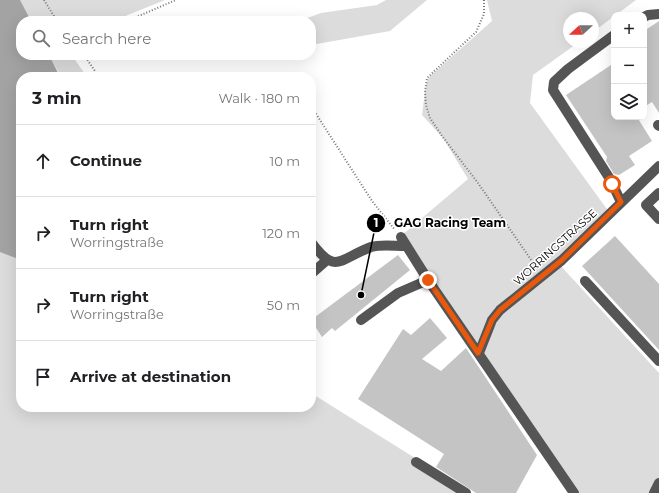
<!DOCTYPE html>
<html lang="en">
<head>
<meta charset="utf-8">
<style>
	:root { --surface:#fff; --page:#f6f6f6; --text:#202124; --muted:#757577; --line:#e0e0e0 }
	body { margin:0; font-family:Montserrat,sans-serif; background:var(--page); color:var(--text) }
	.controls { position:absolute; right:12px; top:12px; display:grid; overflow:hidden; border-radius:8px; box-shadow:0 4px 16px #0002 }
	.controls button { width:36px; height:36px; display:grid; place-items:center; padding:0; border:0; border-bottom:1px solid var(--line); background:var(--surface); color:var(--text); font:20px sans-serif }
	.compass { position:absolute; left:563px; top:12px; width:36px; height:36px; border-radius:50%; background:var(--surface); box-shadow:0 4px 16px #0002; rotate:249deg }
	.stop { position:absolute; width:12px; height:12px; margin:-9px; border:3px solid #ea580c; border-radius:50%; background:#fff }
	.stop.end { background:#ea580c; border-color:#fff; box-shadow:0 1px 4px #0008 }
	.list { margin:0; padding:0; list-style:none }
	h2 { display:flex; justify-content:space-between; align-items:center; height:52px; margin:0; padding:0 16px; font-size:17px }
	h2 small { font-size:13px; font-weight:400; color:var(--muted) }
	.list li { display:grid; grid-template-columns:26px 1fr auto; gap:12px; align-items:center; box-sizing:border-box; height:72px; padding:0 16px; border-top:1px solid var(--line) }
	.list b { display:block; font-size:15px; white-space:nowrap }
	.list p { margin:0; font-size:13px; white-space:nowrap; color:var(--muted) }
	.list em { font-size:13px; font-style:normal; color:var(--muted) }
	.icon { flex:none; width:22px; height:22px; fill:none; stroke:currentColor; stroke-width:2; stroke-linecap:round; stroke-linejoin:round }
	.map { position:relative; flex:none; width:659px; height:493px; overflow:hidden }
	.search { position:absolute; background:var(--surface); box-shadow:0 4px 16px #0002; left:16px; top:16px; width:300px; height:44px; display:flex; align-items:center; gap:10px; box-sizing:border-box; padding:0 14px; border-radius:16px; color:var(--muted); font-size:15px }
	.panel { position:absolute; background:var(--surface); box-shadow:0 4px 16px #0002; left:16px; top:72px; width:300px; height:340px; border-radius:16px }
	.map>svg:first-child { display:block }
</style>
</head>
<body>
<div class="map">
<svg width="659" height="493" viewBox="0 0 659 493">
	<rect width="100%" height="100%" fill="#fff"/>
	<!-- green -->
	<path fill="#dcdcdc" d="M0,0H165L113,21H21V55H74L73,57L87,77H61L50,57L60,77H21V407H311V393L471,493H0Z
		M386,0H427L390,31L311,45V21H299L321,13L377,5Z
		M487,0H636L593,32V18H569V42H579L533,75L530,103L609,212L560,258L499,308L478,351L402,235L468,179L443,138L422,115L426,84L429,77L492,21Z
		M559,264L659,373V493H575L480,353L501,312Z"/>
	<!-- water -->
	<path fill="#a3a3a3" d="M0,0H20L31,21H21V55H49L60,77H21V260L0,252Z"/>
	<!-- building -->
	<path fill="#c4c4c4" d="M659,21V113L652,102L644,107V31Z
		M614,63V117H637L652,141L629,156L635,165L619,175L614,174L606,161L607,157L566,95Z
		M615,236L659,284V350L582,266Z
		M398,255L410,270L335,331L332,328L322,337L311,320Z
		M430,318L447,338L422,359L441,371L466,348L537,455L516,493H476L436,467L444,454L358,399L403,329L411,335Z"/>
	<g fill="none" stroke-linecap="round" stroke-linejoin="round">
		<!-- path -->
		<path stroke="#777" stroke-width="2" stroke-dasharray="1 2" stroke-linecap="butt" d="M44,0L57,21
			M484,0V14L476,32L427,78L425,92L426,105L430,118L442,136L478,183L536,267
			M127,21L176,0
			M84,55L99,77
			M311,106L372,201L395,230"/>
		<!-- minor -->
		<path stroke="#555" stroke-width="10" d="M644,17L648,15L659,14
			M614,35L568,69L554,82L553,90L610,179L621,202
			M658,125L659,126
			M659,193L646,205L659,219
			M401,237L428,280L574,493
			M311,242C336,276 339,259 371,247C381,244 394,246 405,246
			M311,274L327,260
			M585,281L659,361
			M361,320L398,293L428,280
			M479,353L492,320L500,310L562,260L659,166
			M416,462L466,493
			M654,493L659,483"/>
	</g>
	<g fill="none" stroke-linecap="round" stroke-linejoin="round">
		<!-- route -->
		<path stroke="#ea580c" stroke-width="5" d="M428,280L478,353L492,320L500,310L562,260L621,202L612,184"/>
	</g>
	<g text-anchor="middle" stroke-width="3" stroke-linejoin="round" paint-order="stroke">
		<!-- street labels -->
		<g font-size="11" fill="#000" stroke="#fff">
			<text transform="translate(555 247) rotate(-42)" y="4">WORRINGSTRASSE</text>
		</g>
	</g>
	<!-- callouts -->
	<path fill="none" stroke="#000" stroke-width="1.5" d="M361 295L376 223"/>
	<g fill="#000" stroke="#fff" stroke-width="1.5">
		<circle cx="361" cy="295" r="4"/>
		<circle cx="376" cy="223" r="10"/>
	</g>
	<g font-size="12" text-anchor="middle" font-weight="bold" fill="#fff">
		<text x="376" y="227">1</text>
	</g>
	<g font-size="12" text-anchor="middle" font-weight="bold" fill="#000" stroke="#fff" stroke-width="3" stroke-linejoin="round" paint-order="stroke">
		<text x="450" y="227">GAG Racing Team</text>
	</g>
</svg>
<div class="controls">
<button>+</button>
<button>−</button>
<button><svg class="icon" aria-label="layers" viewBox="0 0 24 24"><path d="M12 4l9 5-9 5-9-5zM3 14l9 5 9-5"/></svg></button>
</div>
<svg class="compass" viewBox="-18 -18 36 36"><path d="M0-13l5 13h-10z" fill="#e53935"/><path d="M0 13l5-13h-10z" fill="#757577"/></svg>
<div class="stop" style="left:612px;top:184px"></div>
<div class="stop end" style="left:428px;top:280px"></div>
<div class="search"><svg class="icon" aria-label="search" viewBox="0 0 24 24"><circle cx="10" cy="10" r="6"/><path d="M15 15l6 6"/></svg>Search here</div>
<section class="panel">
<h2>3 min<small>Walk · 180 m</small></h2>
<ul class="list">
<li><svg class="icon" aria-label="ahead" viewBox="0 0 24 24"><path d="M12 20V5M6 11l6-6 6 6"/></svg><div><b>Continue</b></div><em>10 m</em></li>
<li><svg class="icon" aria-label="right" viewBox="0 0 24 24"><path d="M7 20v-9h11M14 6l5 5-5 5"/></svg><div><b>Turn right</b><p>Worringstraße</p></div><em>120 m</em></li>
<li><svg class="icon" aria-label="right" viewBox="0 0 24 24"><path d="M7 20v-9h11M14 6l5 5-5 5"/></svg><div><b>Turn right</b><p>Worringstraße</p></div><em>50 m</em></li>
<li><svg class="icon" aria-label="arrive" viewBox="0 0 24 24"><path d="M6 21V4h12l-3 4 3 4H6"/></svg><div><b>Arrive at destination</b></div></li>
</ul>
</section>
</div>
</body>
</html>
